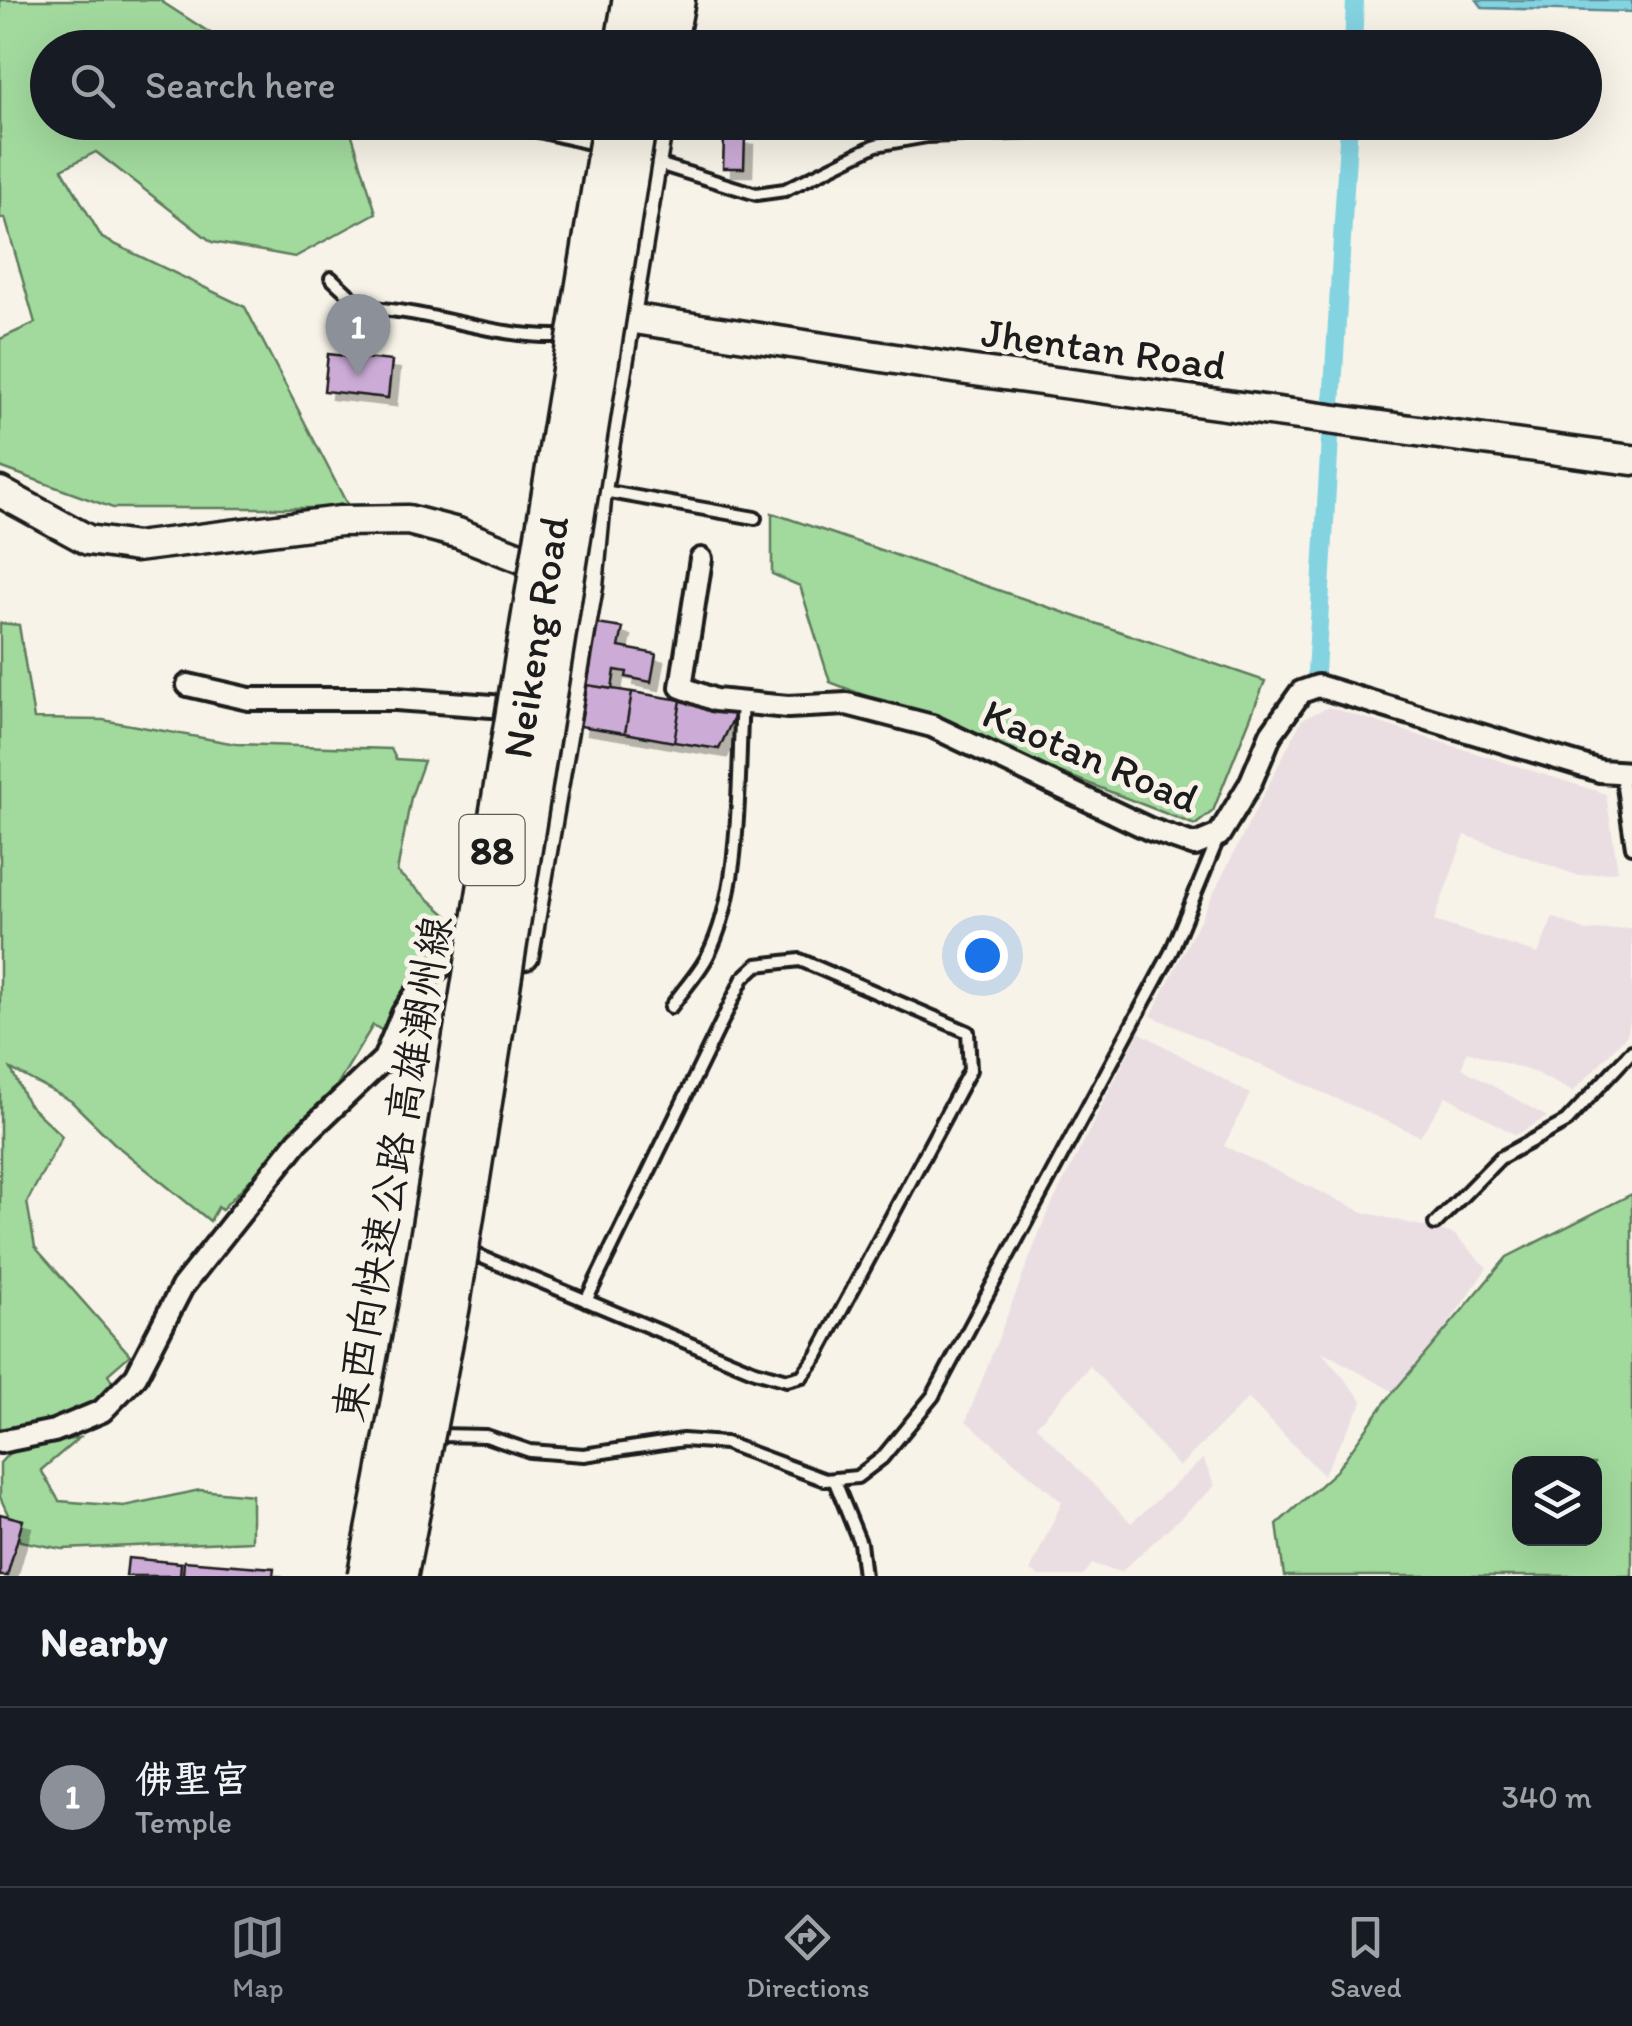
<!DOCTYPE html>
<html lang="en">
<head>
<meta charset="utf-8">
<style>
	:root { --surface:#171b24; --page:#20242c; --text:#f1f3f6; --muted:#9ea1a6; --line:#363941; --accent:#8c9099 }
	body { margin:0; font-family:Itim,"LXGW WenKai TC",sans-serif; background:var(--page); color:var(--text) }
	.controls { position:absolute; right:30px; bottom:30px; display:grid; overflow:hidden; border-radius:20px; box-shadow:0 10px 40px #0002 }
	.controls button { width:90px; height:90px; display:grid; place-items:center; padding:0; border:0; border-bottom:2px solid var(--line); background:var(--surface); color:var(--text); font:50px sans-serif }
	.you { position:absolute; left:982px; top:955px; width:35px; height:35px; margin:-25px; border:8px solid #fff; border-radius:50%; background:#1a73e8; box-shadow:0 0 0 15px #1a73e833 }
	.badge { display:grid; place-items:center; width:65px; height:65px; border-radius:50%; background:var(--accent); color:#fff; font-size:32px; font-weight:700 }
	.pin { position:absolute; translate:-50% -82px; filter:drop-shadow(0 2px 5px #0008) }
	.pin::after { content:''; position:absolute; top:52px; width:35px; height:30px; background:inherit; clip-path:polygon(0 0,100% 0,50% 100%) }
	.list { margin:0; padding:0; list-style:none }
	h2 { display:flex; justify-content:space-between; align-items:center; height:130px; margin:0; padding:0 40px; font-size:42px }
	h2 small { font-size:32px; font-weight:400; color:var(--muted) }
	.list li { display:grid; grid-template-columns:65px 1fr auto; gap:30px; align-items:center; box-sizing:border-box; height:180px; padding:0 40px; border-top:2px solid var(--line) }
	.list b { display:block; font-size:38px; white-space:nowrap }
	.list p { margin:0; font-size:32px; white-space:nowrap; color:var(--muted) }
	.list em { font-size:32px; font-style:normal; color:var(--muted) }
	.icon { flex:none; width:55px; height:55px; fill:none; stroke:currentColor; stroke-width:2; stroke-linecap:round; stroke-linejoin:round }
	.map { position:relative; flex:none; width:1632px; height:1576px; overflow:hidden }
	.search { position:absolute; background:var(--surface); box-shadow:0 10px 40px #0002; left:30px; right:30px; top:30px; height:110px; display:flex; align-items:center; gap:25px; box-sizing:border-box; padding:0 35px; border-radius:55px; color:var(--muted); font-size:38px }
	.sheet { height:310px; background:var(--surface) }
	nav { display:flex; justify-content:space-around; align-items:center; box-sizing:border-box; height:140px; border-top:2px solid var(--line); background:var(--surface); font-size:28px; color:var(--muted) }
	nav a { display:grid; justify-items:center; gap:5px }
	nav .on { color:var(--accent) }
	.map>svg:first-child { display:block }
</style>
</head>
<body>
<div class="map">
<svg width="1632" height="1576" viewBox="0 0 1632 1576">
	<defs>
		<filter id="shadow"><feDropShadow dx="8" dy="8" stdDeviation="0" flood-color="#0004"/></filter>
	</defs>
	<rect width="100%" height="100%" fill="#f7f3e8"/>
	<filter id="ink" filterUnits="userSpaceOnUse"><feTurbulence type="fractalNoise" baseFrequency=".01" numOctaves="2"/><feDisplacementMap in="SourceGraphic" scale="20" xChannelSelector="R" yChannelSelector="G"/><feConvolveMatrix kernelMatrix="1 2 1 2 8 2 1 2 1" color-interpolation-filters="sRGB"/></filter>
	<g filter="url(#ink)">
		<!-- built -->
		<path fill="#eadee3" d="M1329,707L1606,794L1618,871L1579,876L1465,835L1434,921L1538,954L1553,917L1586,931L1632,928V1013L1627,1035L1573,1092L1536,1073L1467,1051L1462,1068L1547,1117L1516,1135L1446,1096L1420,1136L1151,1016L1302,719Z
			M1139,1032L1250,1094L1224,1146L1363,1212L1454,1234L1487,1268L1399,1395L1320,1350L1363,1401L1323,1475L1248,1398L1179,1467L1090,1366L1036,1426L1131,1523L1203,1459L1215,1486L1121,1572L1092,1564L1083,1576H1039L1030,1571L1062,1502L966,1421L1046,1216Z"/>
		<!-- green -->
		<path fill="#a2da9e" stroke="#5f7b5d" stroke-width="2.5" fill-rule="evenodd" d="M0,0H159L232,47L48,48V122L370,123L352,135L376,213L295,257L212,242L96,152L62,169L102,238L245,307L349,508H113L0,467V339L35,323L5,218H0Z
			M772,513L1265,681L1213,811L1195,825L830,682L800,586L772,574Z
			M0,623L19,625L34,719L103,720L236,744L391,749L396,759L424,761L411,797L397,872L448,916L437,953L383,1031L373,1025L330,1097L221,1210L218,1207L210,1221L116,1145L71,1101L11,1069L28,1104L62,1136L27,1202L35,1247L130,1355L108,1374L116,1390L67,1417L0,1436Z
			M1632,1194V1576H1284L1277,1524L1336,1471L1386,1401L1507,1257ZM1520,1464H1594V1538H1520Z
			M79,1438L41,1470L59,1501L124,1506L200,1490L252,1495V1541L62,1549L20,1541L0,1497V1463L14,1448Z"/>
		<!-- water -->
		<path fill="#84d3e1" stroke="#5a8a92" stroke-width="2.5" d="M1477,0H1632V12L1483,8Z"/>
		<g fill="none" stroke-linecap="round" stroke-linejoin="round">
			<!-- canal -->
			<path stroke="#84d3e1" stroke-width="18" d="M1353,48L1355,0
				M1316,672L1349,122"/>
		</g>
		<!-- building -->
		<path fill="#ccacd7" stroke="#1c1c1c" stroke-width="2.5" filter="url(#shadow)" d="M724,137H745L744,168H723Z
			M328,354L392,361L388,398L324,391Z
			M597,624L623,628L619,647L656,654L651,682L626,677L627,672L615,670L612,689L587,685Z
			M587,685L632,692L625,733L580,726Z
			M632,692L681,700L674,742L625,733Z
			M681,700L739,710L737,722L732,721L719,749L674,742Z
			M0,1514L23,1520L7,1576H0Z
			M128,1558L181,1563L180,1576H126Z
			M184,1561L274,1568L273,1576H183Z"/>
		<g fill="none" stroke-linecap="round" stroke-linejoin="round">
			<!-- lane casing -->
			<g stroke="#1c1c1c" stroke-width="18">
				<path id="lane" d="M501,122L602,146
					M422,124L426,122
					M652,162L756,194L785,190L876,145L927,136L1057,131
					M331,278L358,303L370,308C436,312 495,338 561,336
					M598,490L755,518
					M1621,774L1632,847
					M671,1007C682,991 698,974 707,957C743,889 737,779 742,702
					M1435,1224L1500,1158L1566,1122L1632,1051
					M472,1253L755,1371L787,1380L802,1376L817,1356L970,1070L968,1032L800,960L757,965L743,978L586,1301
					M438,1435L486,1436L530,1451L584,1455L683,1440L725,1443L825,1480L857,1477L882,1458L933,1396L994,1282L1171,952L1219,836
					M834,1479L860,1543L864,1576"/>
			</g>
			<!-- street casing -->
			<g stroke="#1c1c1c" stroke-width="28">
				<path id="street" d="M701,559L681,687L715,700L788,707L847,704L932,726L1149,829L1195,845L1219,835L1250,784L1271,734L1301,692L1318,686L1600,771L1632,773
					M188,685L249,699H396L505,707
					M0,1442L54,1431L102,1411L136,1376L182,1287L298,1141L384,1059L403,1013L428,976L461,952"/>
			</g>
			<!-- secondary casing -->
			<g stroke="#1c1c1c" stroke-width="35">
				<path id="secondary" d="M671,48L680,0
					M609,315L967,370L1632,460
					M0,492L88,540L136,547L340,521L408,520L458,533L555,571
					M524,955L588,586L597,490L658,122"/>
			</g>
			<!-- highway casing -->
			<g stroke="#1c1c1c" stroke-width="42">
				<path id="highway" d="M623,48L631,0
					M650,48L658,0"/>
			</g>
			<!-- lane -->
			<use href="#lane" stroke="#f7f3e8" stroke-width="10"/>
			<!-- street -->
			<use href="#street" stroke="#f7f3e8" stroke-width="20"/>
			<!-- secondary -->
			<use href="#secondary" stroke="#f7f3e8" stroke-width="28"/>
			<!-- highway -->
			<use href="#highway" stroke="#f7f3e8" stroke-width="35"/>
			<!-- highway-bridge casing -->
			<g stroke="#1c1c1c" stroke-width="42" stroke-linecap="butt">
				<path id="highway-bridge" d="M366,1576L418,1303L611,122
					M399,1576L451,1308L638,122"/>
			</g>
			<!-- highway-bridge -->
			<use href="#highway-bridge" stroke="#f7f3e8" stroke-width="35"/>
		</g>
	</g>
	<g text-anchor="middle" stroke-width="10" stroke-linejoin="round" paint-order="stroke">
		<!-- shield labels -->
		<rect fill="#f7f3e8" stroke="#5e5c59" stroke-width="2.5" x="459.5" y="815" width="65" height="70" rx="8"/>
		<g font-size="40" font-weight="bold" fill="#1c1c1c">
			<text x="492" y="864">88</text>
		</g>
		<!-- street labels -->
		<g font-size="42" fill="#1c1c1c" stroke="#f7f3e8">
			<text transform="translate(1104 348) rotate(8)" y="15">Jhentan Road</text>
			<text transform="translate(535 637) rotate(-81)" y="15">Neikeng Road</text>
			<text transform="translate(1091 755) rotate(23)" y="15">Kaotan Road</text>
			<text transform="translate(392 1168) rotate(-80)" y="15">東西向快速公路 高雄潮州線</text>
		</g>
	</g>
</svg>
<div class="controls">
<button><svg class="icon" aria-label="layers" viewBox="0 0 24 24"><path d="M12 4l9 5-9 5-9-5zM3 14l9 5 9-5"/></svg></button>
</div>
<div class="you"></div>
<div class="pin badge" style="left:358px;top:376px">1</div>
<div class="search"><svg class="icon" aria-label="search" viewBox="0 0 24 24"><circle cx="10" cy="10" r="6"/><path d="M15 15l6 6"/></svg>Search here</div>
</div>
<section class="sheet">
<h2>Nearby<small></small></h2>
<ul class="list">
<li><span class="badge">1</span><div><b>佛聖宮</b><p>Temple</p></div><em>340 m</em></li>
</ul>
</section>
<nav>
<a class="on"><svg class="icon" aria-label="map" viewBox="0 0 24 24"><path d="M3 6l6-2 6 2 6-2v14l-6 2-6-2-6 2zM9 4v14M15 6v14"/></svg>Map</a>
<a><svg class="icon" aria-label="directions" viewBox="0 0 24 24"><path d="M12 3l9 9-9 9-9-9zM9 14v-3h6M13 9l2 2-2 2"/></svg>Directions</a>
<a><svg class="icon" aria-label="saved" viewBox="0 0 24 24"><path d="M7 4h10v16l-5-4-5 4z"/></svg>Saved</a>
</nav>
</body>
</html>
